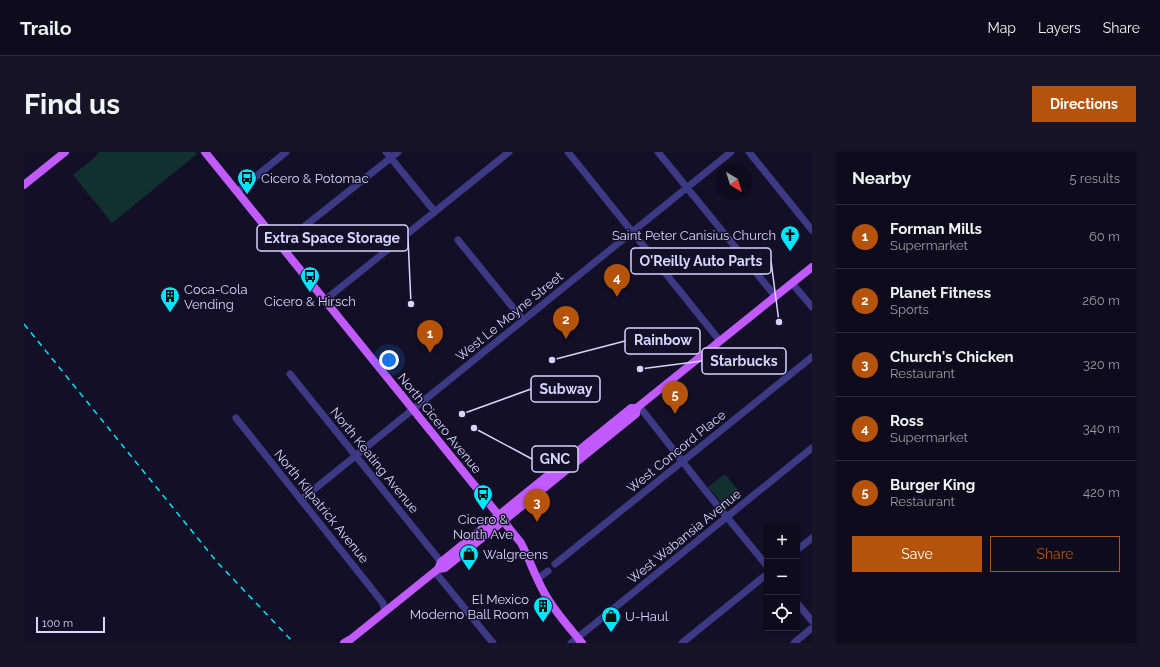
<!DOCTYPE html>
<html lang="en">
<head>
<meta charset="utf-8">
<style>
	:root { --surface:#0e0b1c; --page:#171425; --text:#f1f3f6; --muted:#9b9ba3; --line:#2e2b3b; --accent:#b45309 }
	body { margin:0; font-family:Raleway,sans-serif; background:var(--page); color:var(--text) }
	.controls { position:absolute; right:12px; bottom:12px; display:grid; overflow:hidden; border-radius:0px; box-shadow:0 1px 3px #0004 }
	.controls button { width:36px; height:36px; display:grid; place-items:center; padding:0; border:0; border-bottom:1px solid var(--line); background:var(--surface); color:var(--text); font:20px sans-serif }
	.compass { position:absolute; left:692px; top:12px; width:36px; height:36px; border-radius:50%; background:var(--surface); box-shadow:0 1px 3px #0004; rotate:142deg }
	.scale { position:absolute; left:12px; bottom:10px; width:69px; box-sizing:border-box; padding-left:4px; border:2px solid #d9d4ff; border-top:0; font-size:11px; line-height:14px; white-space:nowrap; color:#d9d4ff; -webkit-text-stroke:3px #130f26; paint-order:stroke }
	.you { position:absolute; left:365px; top:208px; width:14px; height:14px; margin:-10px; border:3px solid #fff; border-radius:50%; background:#1a73e8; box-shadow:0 0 0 6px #1a73e833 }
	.badge { display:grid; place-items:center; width:26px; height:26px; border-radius:50%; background:var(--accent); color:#fff; font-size:13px; font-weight:700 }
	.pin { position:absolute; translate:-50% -33px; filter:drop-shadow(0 1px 2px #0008) }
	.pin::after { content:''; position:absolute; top:21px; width:14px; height:12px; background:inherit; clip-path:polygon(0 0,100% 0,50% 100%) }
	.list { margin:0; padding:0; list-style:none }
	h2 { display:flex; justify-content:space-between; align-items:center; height:52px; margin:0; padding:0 16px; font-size:17px }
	h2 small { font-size:13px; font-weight:400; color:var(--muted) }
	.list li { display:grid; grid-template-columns:26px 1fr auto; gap:12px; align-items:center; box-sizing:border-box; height:64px; padding:0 16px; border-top:1px solid var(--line) }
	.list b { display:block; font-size:15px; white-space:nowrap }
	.list p { margin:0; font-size:13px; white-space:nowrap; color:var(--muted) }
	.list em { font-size:13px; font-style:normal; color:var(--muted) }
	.actions { display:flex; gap:8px; padding:12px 16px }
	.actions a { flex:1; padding:9px 0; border:1px solid var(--accent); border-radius:0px; text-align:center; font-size:14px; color:var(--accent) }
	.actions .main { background:var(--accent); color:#fff }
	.icon { flex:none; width:22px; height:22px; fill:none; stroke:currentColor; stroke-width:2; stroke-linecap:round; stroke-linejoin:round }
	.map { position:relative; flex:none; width:788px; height:491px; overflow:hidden; border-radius:0px }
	header { display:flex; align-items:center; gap:24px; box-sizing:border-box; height:56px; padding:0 20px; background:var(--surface); border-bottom:1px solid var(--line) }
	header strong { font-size:19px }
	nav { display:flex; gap:22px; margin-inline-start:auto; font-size:14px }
	.intro { display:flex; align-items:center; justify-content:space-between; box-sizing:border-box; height:96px; padding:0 24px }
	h1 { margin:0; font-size:28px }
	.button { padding:10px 18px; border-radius:0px; background:var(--accent); color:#fff; font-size:14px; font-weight:700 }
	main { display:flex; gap:24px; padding:0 24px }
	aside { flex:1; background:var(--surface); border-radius:0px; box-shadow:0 1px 3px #0004 }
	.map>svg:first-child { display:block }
</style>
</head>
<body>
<header>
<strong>Trailo</strong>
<nav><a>Map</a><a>Layers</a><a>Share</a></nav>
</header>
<div class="intro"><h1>Find us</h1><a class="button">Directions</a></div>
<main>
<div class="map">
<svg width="788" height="491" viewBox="0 0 788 491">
	<rect width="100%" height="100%" fill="#130f26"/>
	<!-- green -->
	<path fill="#12302f" d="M74,0H171L173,2L88,71L49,23L71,5L74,1Z
		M701,322L718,343L702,356L684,335Z"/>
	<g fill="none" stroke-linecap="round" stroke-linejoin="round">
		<!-- minor -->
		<path stroke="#3d3a85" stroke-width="7" d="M362,0L411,60
			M544,0L696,189
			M634,0L751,144
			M725,0L788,78
			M213,40L262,0
			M434,88L499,168
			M257,93L374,0
			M768,131L788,155
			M301,148L485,0
			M266,222L417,410
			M615,254L680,337L743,414
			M212,266L359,451L361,460
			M277,348L707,0
			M773,398L788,386
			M531,412L788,205
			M411,420L469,491
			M513,427L524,419
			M773,451L788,469
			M547,491L788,296
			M658,491L743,422
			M770,491L788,476"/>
		<!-- major -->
		<path stroke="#c25bff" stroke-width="8" d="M181,0L497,391C506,408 511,425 521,442C531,460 545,475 558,491
			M0,33L41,0
			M414,417L421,416L612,262L613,256
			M320,491L327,487L414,417L417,410L607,256H613L615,254L788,115"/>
		<!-- rail -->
		<path stroke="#00e5ff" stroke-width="1.5" stroke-dasharray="6 5" stroke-linecap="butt" d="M0,172L193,410L270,491"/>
	</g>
	<!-- icons -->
	<defs>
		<g id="bus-pin" transform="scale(1)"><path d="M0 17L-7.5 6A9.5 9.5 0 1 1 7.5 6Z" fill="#00e5ff" stroke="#130f26"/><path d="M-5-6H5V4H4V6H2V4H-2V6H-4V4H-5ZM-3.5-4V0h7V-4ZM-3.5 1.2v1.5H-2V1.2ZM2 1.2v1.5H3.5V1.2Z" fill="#111"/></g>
		<g id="church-pin" transform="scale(1)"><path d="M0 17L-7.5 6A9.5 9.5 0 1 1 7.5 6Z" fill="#00e5ff" stroke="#130f26"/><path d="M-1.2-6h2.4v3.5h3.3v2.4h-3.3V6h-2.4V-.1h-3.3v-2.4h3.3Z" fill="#111"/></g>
		<g id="building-pin" transform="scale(1)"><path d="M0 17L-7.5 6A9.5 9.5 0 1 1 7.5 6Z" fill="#00e5ff" stroke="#130f26"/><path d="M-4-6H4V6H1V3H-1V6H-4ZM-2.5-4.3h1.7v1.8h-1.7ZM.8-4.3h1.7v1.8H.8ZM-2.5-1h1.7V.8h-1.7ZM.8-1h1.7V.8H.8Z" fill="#111"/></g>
		<g id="shop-pin" transform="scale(1)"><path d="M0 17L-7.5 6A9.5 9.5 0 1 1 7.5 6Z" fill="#00e5ff" stroke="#130f26"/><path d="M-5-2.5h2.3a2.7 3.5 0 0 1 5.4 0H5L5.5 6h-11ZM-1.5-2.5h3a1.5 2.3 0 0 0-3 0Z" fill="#111"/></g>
	</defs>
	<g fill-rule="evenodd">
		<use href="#bus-pin" x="223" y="26"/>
		<use href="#church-pin" x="766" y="83"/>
		<use href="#bus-pin" x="286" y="124"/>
		<use href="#building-pin" x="146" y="144"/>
		<use href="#bus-pin" x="459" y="342"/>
		<use href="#shop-pin" x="445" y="402"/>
		<use href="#building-pin" x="519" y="454"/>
		<use href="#shop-pin" x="587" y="464"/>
	</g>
	<g text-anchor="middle" stroke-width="3" stroke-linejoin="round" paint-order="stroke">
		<!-- poi labels -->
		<g font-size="13" fill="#d9d4ff" stroke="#130f26" text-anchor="start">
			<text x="237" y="31">Cicero &amp; Potomac</text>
			<text x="752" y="88" text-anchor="end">Saint Peter Canisius Church</text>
			<text x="160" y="142">Coca-Cola<tspan x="160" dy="15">Vending</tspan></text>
			<text x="286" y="154" text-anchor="middle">Cicero &amp; Hirsch</text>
			<text x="459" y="372" text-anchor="middle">Cicero &amp;<tspan x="459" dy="15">North Ave</tspan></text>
			<text x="459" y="407">Walgreens</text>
			<text x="505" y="452" text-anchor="end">El Mexico<tspan x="505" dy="15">Moderno Ball Room</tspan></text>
			<text x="601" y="469">U-Haul</text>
		</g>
		<!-- street labels -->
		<g font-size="13" fill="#d9d4ff" stroke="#130f26">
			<text transform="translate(485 164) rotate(-39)" y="5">West Le Moyne Street</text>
			<text transform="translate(416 271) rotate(51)" y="5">North Cicero Avenue</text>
			<text transform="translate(652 299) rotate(-39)" y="5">West Concord Place</text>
			<text transform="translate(351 308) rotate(51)" y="5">North Keating Avenue</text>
			<text transform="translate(298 354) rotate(51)" y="5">North Kilpatrick Avenue</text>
			<text transform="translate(660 384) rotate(-39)" y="5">West Wabansia Avenue</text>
		</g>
	</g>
	<!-- callouts -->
	<path fill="none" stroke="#d9d4ff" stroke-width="1.5" d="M387 152L384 86M755 170L747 109M528 208L601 189M616 217L678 209M438 262L507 237M450 276L508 307"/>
	<g fill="#d9d4ff" stroke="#130f26" stroke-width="1.5">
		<circle cx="387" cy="152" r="4"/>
		<circle cx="755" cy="170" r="4"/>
		<circle cx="528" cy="208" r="4"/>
		<circle cx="616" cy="217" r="4"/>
		<circle cx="438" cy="262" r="4"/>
		<circle cx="450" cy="276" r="4"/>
	</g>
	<g fill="#130f26" stroke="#d9d4ff" stroke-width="1.5">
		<rect x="233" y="73" width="151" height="26" rx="4"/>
		<rect x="607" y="96" width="140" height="26" rx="4"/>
		<rect x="601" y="176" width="75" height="26" rx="4"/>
		<rect x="678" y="196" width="84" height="26" rx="4"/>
		<rect x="507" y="224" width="69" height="26" rx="4"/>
		<rect x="508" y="294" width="46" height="26" rx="4"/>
	</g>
	<g font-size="14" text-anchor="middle" font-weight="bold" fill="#d9d4ff">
		<text x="308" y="91">Extra Space Storage</text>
		<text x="677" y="114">O'Reilly Auto Parts</text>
		<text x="639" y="193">Rainbow</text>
		<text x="720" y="214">Starbucks</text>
		<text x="542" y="242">Subway</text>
		<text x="531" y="312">GNC</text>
	</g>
</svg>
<div class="controls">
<button>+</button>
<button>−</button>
<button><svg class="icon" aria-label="locate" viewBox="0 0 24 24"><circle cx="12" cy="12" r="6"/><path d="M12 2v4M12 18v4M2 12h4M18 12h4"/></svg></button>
</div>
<svg class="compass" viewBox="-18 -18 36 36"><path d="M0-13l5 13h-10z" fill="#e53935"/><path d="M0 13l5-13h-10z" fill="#9b9ba3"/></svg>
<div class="scale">100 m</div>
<div class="you"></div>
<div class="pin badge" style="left:406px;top:201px">1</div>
<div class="pin badge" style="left:542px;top:187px">2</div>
<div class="pin badge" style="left:513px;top:370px">3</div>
<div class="pin badge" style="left:593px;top:145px">4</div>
<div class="pin badge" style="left:651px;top:262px">5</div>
</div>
<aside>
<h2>Nearby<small>5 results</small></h2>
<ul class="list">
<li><span class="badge">1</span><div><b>Forman Mills</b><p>Supermarket</p></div><em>60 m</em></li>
<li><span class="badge">2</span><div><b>Planet Fitness</b><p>Sports</p></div><em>260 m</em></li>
<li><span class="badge">3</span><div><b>Church's Chicken</b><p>Restaurant</p></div><em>320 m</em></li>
<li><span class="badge">4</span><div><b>Ross</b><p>Supermarket</p></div><em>340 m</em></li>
<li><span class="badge">5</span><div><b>Burger King</b><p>Restaurant</p></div><em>420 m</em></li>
</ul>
<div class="actions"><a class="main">Save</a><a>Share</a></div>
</aside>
</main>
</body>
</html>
